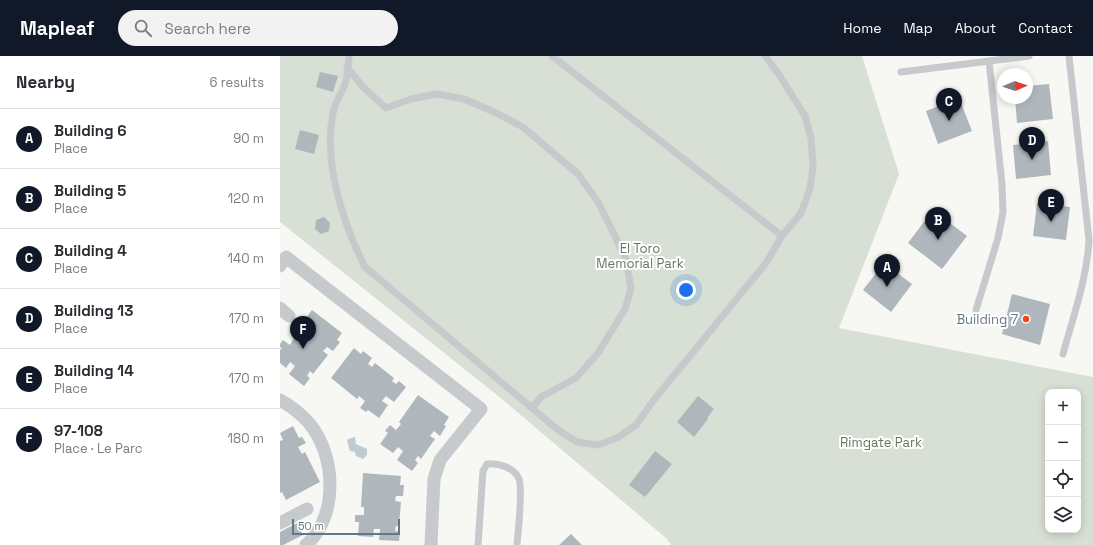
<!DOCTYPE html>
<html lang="en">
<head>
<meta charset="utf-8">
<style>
	:root { --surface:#fff; --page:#f2f2f3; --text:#2b2b33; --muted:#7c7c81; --line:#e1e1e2; --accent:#111827 }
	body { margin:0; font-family:"Space Grotesk",sans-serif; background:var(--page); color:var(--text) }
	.controls { position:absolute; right:12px; bottom:12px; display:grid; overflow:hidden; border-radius:8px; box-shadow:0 2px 10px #0003 }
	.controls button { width:36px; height:36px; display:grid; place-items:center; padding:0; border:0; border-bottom:1px solid var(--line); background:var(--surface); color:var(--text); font:20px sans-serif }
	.compass { position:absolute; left:717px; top:12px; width:36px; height:36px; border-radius:50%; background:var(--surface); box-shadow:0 2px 10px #0003; rotate:88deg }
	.scale { position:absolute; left:12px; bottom:10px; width:108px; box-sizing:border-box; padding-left:4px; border:2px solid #637887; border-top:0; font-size:11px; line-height:14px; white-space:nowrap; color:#637887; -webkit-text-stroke:3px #fff; paint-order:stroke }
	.you { position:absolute; left:406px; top:234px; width:14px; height:14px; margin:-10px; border:3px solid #fff; border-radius:50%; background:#1a73e8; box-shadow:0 0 0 6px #1a73e833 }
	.badge { display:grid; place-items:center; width:26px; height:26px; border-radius:50%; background:var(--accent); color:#fff; font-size:13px; font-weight:700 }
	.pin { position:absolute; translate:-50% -33px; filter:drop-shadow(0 1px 2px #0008) }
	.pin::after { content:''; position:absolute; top:21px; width:14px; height:12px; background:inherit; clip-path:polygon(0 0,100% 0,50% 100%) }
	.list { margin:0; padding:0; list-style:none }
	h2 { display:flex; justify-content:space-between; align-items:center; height:52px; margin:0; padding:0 16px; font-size:17px }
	h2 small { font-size:13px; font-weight:400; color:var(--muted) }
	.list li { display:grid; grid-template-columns:26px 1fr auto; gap:12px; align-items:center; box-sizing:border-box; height:60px; padding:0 16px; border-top:1px solid var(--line) }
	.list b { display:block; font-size:15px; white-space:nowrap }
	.list p { margin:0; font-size:13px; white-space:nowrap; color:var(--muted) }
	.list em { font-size:13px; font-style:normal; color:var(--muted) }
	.icon { flex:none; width:22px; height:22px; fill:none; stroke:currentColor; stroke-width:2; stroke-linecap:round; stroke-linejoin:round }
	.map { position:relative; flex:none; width:813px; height:489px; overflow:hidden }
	header { display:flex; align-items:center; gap:24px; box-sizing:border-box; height:56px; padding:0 20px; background:var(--accent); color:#fff }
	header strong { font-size:19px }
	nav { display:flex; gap:22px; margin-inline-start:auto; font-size:14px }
	.search { width:280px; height:36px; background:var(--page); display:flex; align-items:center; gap:10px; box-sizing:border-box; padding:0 14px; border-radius:22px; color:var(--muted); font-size:15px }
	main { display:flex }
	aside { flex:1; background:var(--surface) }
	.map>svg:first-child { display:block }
</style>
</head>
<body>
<header>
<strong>Mapleaf</strong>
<div class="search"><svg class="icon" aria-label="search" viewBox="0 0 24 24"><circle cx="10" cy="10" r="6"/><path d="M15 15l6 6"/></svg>Search here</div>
<nav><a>Home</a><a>Map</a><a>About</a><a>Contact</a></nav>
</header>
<main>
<aside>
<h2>Nearby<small>6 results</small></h2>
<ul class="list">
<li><span class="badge">A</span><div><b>Building 6</b><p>Place</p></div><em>90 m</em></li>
<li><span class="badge">B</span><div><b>Building 5</b><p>Place</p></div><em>120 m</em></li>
<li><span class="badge">C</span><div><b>Building 4</b><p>Place</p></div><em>140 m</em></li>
<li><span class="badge">D</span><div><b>Building 13</b><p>Place</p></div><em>170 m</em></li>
<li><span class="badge">E</span><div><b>Building 14</b><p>Place</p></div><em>170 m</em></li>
<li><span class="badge">F</span><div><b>97-108</b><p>Place · Le Parc</p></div><em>180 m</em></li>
</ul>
</aside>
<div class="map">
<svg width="813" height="489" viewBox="0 0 813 489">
	<rect width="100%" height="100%" fill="#f7f7f3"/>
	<!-- green -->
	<path fill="#d8dfd4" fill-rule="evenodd" d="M0,0H582L619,118L559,272L813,321V489H391L386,482L217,339L0,166ZM768,336H798V474H768Z"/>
	<!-- water -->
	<path fill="#bfcbd0" d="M75,381L76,388L87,393V399L83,403L76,400L75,396L70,395L67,385L68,383Z"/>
	<!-- building -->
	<path fill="#afb7bd" d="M40,16L58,20L53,36L36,31Z
		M769,28L773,63L737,67L735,42H747V30Z
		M679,42L692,75L658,88L646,55Z
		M20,74L39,79L34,98L15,93Z
		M768,85L771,119L736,123L733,89Z
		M757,147L790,151L786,184L753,180Z
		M653,154L687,180L662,213L628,187Z
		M44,161L50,167L49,175L41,178L35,173L36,164Z
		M604,207L632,228L611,256L583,234Z
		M732,238L770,248L760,289L722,278Z
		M32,254L62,277L57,284L60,286L53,295L47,291L43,295L48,299L33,318L30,315L27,320L30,322L24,330L9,318L15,310L10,306L6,312L0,307V294L2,292L0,291V288L3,284L10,289L14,282L12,281Z
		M74,292L81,298L83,295L92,302L88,308L92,311L95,307L114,322L112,325L116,328L119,325L126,331L114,346L106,340L102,345L108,349L99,362L88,354L86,356L80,352L85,345L79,340L77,343L51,322Z
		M138,339L169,361L164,369L166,370L160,380L154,375L150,380L155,383L141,403L138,400L135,404L138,407L132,415L117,404L123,395L118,391L113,397L100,388L108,377L105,375L110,369L116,374L121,368L119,366Z
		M418,340L434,353L427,362L428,363L414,381L397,366Z
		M13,370L19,382L22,381L26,387L18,391L22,398L25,396L40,426L6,444L2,436L0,437V385L3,384L0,377Z
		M375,395L392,408L365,441L349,429Z
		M83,417L121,420L120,429H124L123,440H116L115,445L121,446L119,470H116L115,475H120L119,485L99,484L100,473H94L93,481L78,480L79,466H75V459H84V451H81Z
		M17,467L23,479L3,489H0V476Z
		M291,478L302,489H279Z"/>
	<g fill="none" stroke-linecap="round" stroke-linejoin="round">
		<!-- service -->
		<path stroke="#c6cacd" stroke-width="7" d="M272,0L502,180
			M69,1C68,9 68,18 66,25C63,36 55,46 53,57C43,105 63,168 85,211L278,374L297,386L318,389L337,382L356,369L373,345L486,207L502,180L521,157L530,133L533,110L531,82L525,60L498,17L485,0
			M67,11L83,31L106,52L131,43L157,38L184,43L212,55L243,71L298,118L318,146L335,180L346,204L351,232L345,253L318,297L296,322L261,341L252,352
			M621,16L749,0
			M696,254L718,182L723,156L722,128L709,5
			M783,298C793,261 807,223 809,184L789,0
			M198,489L203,415L207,408C218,407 234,411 239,423C243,433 238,476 237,489"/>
		<!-- minor -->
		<path stroke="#c6cacd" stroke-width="13" d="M0,210L6,201L201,353L160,404L154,423L151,489
			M0,252L9,260
			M0,344C11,350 21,358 29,367C56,399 59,460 26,489
			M0,467L27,453"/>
	</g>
	<!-- markers -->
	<circle fill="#f14819" stroke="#fff" stroke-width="1.5" cx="746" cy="263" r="4"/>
	<g text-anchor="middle" stroke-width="4" stroke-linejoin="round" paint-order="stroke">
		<!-- park labels -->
		<g font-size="13" fill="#65785f" stroke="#fff">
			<text x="360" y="197">El Toro<tspan x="360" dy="15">Memorial Park</tspan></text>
			<text x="601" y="391">Rimgate Park</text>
		</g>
		<!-- poi labels -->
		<g font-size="13" fill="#637887" stroke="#fff" text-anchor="end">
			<text x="738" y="268">Building 7</text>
		</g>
	</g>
</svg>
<div class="controls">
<button>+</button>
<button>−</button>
<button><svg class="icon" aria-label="locate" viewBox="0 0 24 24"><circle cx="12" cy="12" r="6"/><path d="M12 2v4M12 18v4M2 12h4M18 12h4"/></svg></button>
<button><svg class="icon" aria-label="layers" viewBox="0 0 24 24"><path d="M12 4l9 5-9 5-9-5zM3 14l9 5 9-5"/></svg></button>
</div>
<svg class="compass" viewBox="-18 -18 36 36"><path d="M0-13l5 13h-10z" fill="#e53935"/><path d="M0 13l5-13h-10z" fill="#7c7c81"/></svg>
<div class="scale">50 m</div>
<div class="you"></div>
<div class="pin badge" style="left:607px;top:231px">A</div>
<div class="pin badge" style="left:658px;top:184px">B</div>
<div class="pin badge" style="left:669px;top:65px">C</div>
<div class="pin badge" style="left:752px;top:104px">D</div>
<div class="pin badge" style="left:771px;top:166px">E</div>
<div class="pin badge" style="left:23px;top:293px">F</div>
</div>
</main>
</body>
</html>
